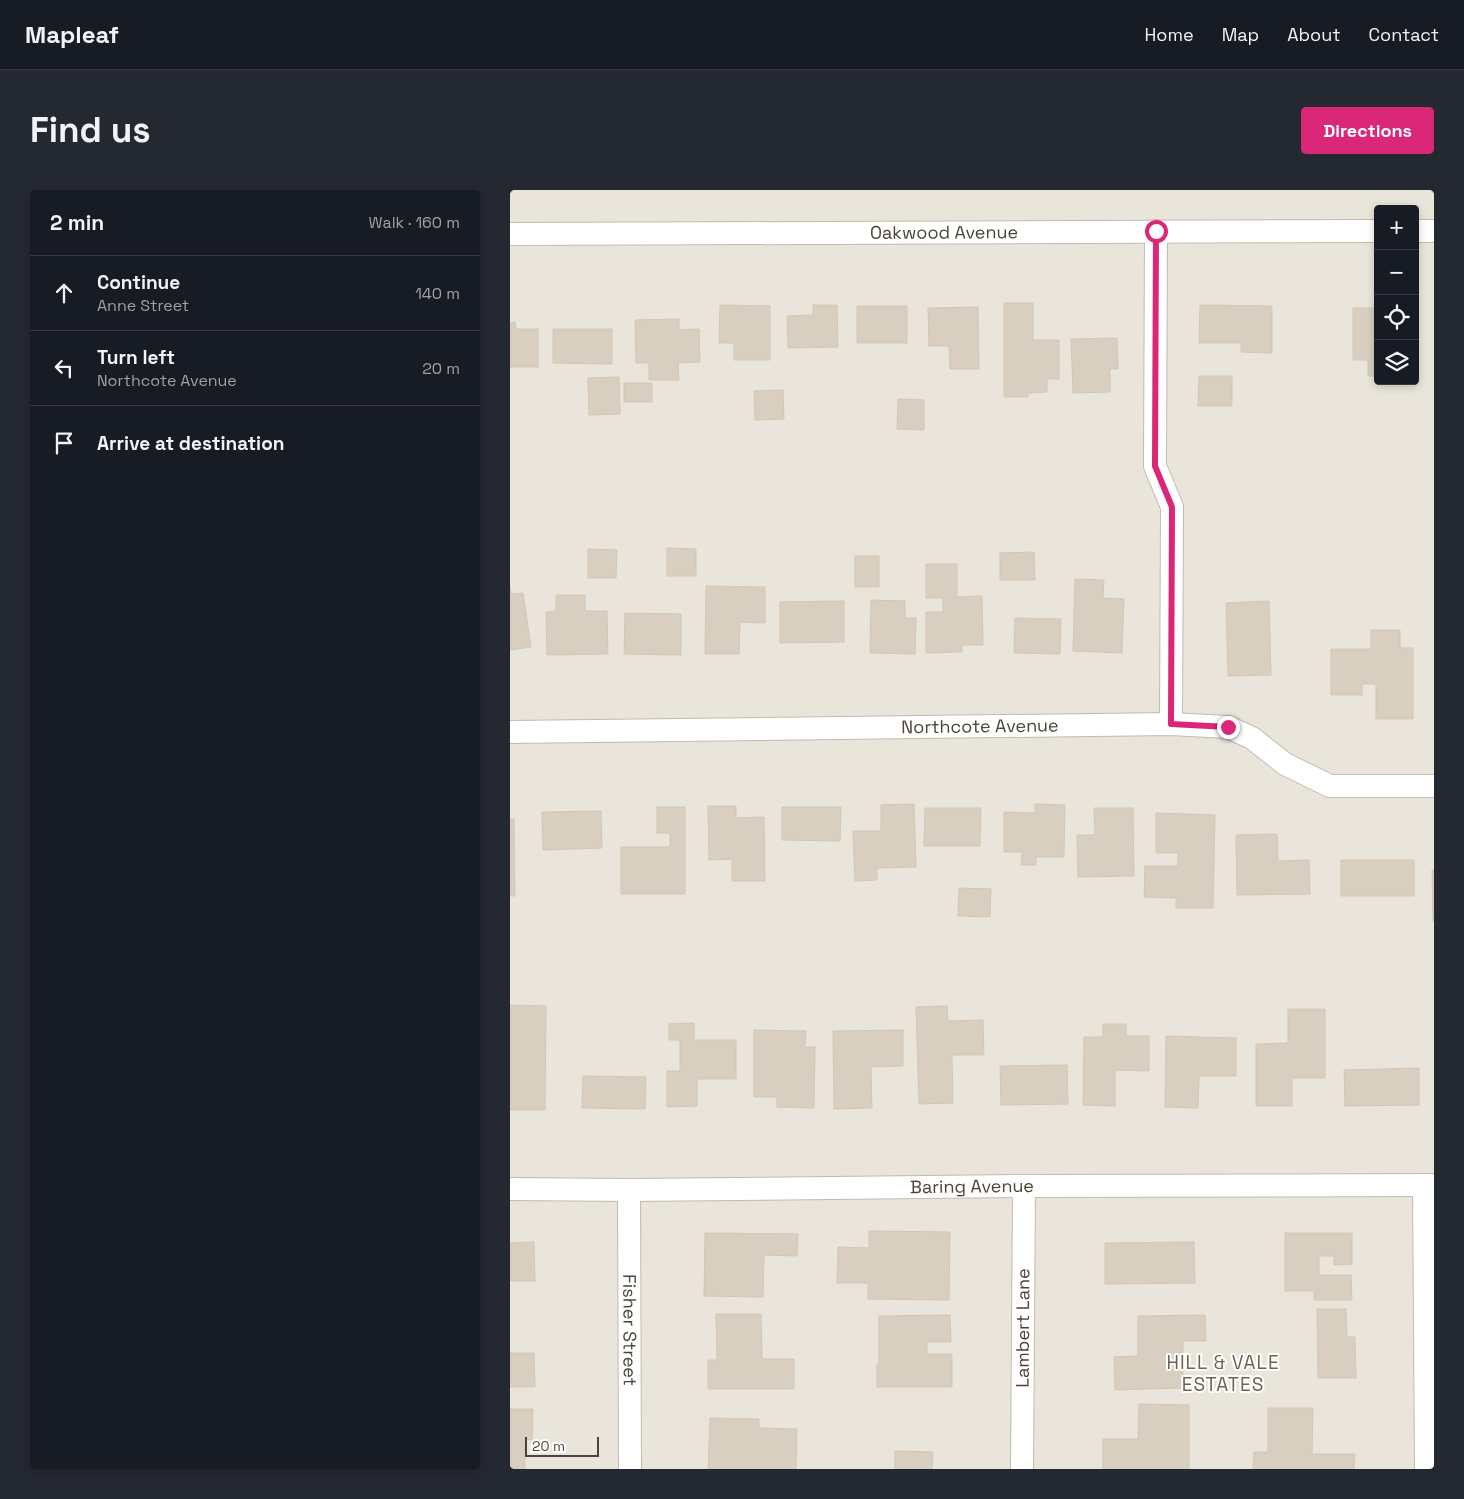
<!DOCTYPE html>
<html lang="en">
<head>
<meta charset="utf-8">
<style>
	:root { --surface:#171b24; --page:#242831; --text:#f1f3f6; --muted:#9ea1a6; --line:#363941; --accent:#db2777 }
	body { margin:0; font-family:"Space Grotesk",sans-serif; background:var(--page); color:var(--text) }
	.controls { position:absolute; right:15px; top:15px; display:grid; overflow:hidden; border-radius:5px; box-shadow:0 2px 8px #0003 }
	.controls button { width:45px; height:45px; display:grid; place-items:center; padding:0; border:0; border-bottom:1px solid var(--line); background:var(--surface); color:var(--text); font:25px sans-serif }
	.scale { position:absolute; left:15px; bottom:12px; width:74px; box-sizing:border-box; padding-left:5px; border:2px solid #4b4439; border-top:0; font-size:14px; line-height:18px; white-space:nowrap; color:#4b4439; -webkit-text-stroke:4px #fff; paint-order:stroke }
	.stop { position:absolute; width:15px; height:15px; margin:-11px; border:4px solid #db2777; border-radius:50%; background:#fff }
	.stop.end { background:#db2777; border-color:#fff; box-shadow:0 1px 5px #0008 }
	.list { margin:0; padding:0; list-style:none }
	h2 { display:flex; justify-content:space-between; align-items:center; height:65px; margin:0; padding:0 20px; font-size:21px }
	h2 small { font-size:16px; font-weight:400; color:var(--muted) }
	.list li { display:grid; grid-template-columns:32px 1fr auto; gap:15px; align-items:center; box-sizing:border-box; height:75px; padding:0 20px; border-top:1px solid var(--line) }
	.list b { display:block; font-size:19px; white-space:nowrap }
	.list p { margin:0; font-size:16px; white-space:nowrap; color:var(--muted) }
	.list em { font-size:16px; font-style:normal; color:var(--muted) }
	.icon { flex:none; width:28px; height:28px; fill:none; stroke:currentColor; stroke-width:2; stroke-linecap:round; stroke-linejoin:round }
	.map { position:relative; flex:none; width:924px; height:1279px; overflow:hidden; border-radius:5px }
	header { display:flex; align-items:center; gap:30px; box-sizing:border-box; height:70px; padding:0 25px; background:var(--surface); border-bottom:1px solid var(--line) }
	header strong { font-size:24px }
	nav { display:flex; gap:28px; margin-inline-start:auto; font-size:18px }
	.intro { display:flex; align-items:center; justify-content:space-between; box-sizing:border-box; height:120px; padding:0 30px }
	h1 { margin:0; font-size:35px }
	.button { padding:12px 22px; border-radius:5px; background:var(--accent); color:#fff; font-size:18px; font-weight:700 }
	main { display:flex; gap:30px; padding:0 30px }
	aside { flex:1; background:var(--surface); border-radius:5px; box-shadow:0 2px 8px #0003 }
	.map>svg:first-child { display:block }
</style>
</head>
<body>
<header>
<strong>Mapleaf</strong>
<nav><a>Home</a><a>Map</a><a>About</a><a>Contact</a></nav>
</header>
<div class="intro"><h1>Find us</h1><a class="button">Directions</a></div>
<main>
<aside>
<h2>2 min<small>Walk · 160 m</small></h2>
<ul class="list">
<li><svg class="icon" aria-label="ahead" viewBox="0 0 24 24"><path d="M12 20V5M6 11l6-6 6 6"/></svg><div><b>Continue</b><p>Anne Street</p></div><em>140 m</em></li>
<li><svg class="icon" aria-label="left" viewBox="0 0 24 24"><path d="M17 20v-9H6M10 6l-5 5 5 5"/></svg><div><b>Turn left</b><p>Northcote Avenue</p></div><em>20 m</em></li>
<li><svg class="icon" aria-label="arrive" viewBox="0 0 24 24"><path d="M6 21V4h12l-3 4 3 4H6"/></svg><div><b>Arrive at destination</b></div></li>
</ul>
</aside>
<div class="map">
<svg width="924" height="1279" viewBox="0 0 924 1279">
	<rect width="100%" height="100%" fill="#f6f3ec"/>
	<!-- residential -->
	<path fill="#eae5da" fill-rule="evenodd" d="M0,0H924V1279H0ZM868,19H905V191H868Z"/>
	<!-- building -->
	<path fill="#d8cfc1" stroke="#d3c7b4" d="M494,113H523V150H549V189H537V202L518,203V207H494Z
		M210,115L260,116V170H224V153H209Z
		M303,115H327L328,157L278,158L277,126L303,125Z
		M690,115L762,116V163L731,162V153H689Z
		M347,116H397V153H347Z
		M468,117L469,179H440L439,156H419L418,118Z
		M843,118H868V186H858V170H843Z
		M169,129V140L189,139L190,172L168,173L169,190H139V173H126L125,130Z
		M5,132L6,139H28V177H0V133Z
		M905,138H906V186H905Z
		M43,139H102V174L43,173Z
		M607,148L608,179H600V202L563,203L561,149Z
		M689,186H722V216H688Z
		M109,187L110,224L79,225L78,188Z
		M114,193H142V212H114Z
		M273,200L274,229L245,230L244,201Z
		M388,209L414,210V240L387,239Z
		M157,358L186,359V386H157Z
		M78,359L107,360L106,388H78Z
		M524,362L525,390H490V363Z
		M345,366H369V397H345Z
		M416,374H447V407L472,406L473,455H452V462L416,463V422H433V408H416Z
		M565,389L594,390L593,408L614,409L612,463L563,461Z
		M196,396L255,397V433L230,432L229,464H195Z
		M0,397L1,404L13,403L21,457L0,460Z
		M46,405H75V421H97L98,464L37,465L36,422L46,421Z
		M361,410L395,411V428H406L405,464L360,463Z
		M334,411V452L270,453V412Z
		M759,411L761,485L718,486L716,413Z
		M115,423L171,424V465L114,464Z
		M505,428L551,429L550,464L504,463Z
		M861,440H890V458H903V529H866V494H852V505H821V459H861Z
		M404,614L406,677L367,678V690L345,691L343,641H371V615Z
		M525,614L555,615L554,667H526V675H511L512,662H494V622L525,623Z
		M198,616H226V628L254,627L255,691H222V669L199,670Z
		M147,617H175V704H111V657H160V643H147Z
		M272,617H331L330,651L272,650Z
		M415,618H471L470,656H414Z
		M584,618H623L624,686L568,687L567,645H585Z
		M91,621L92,658L33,660L32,622Z
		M646,623L705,625L703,718H666V708L634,707L635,676H668V663H646Z
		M0,629H4L5,706H0Z
		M767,644L768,671L799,670L800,704L727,705L726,645Z
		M831,670H904V706H831Z
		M922,680H924V731H923Z
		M449,698L481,699L480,727L448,726Z
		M0,815L36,816L35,920H0Z
		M437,816L438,831L473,830L474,865H442L443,913L409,914L406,817Z
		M778,819H815V888H782V916H746V854L778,853Z
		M184,833V850H226V889H187V916L157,917V881H170V850H159V834Z
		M593,834H616V846H639V881L605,880V916L573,915L574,847H593Z
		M244,840L296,841L295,857H305L304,918L267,917V907H244Z
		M393,840V876L361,877L362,918L324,919L323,841Z
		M656,846L726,848V886H689L688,918L655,917Z
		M557,875L558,914L491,915L490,876Z
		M909,878V915L835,916L834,880Z
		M73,886L136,887L135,919L72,918Z
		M359,1041L440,1042L439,1110L358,1109V1093H327L328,1057L359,1058Z
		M195,1043L288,1044L287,1066L254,1065L253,1107L194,1106Z
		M775,1043H842V1074L824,1075V1066H809V1085H841L842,1110H804V1101H775Z
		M24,1052L25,1091H0V1053Z
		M684,1052L685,1093L595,1094V1053Z
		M807,1119H836L837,1147H845L846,1188H808Z
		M206,1124H251L252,1169H284V1199H198V1170H207Z
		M440,1125L441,1152H417V1164H442V1197H367V1174H369V1126Z
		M695,1125L696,1151H673V1198L605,1200L604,1167L628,1166V1126Z
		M0,1163H24L25,1197H0Z
		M629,1214L679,1215V1279H593V1249H628Z
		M758,1218H803L802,1264H845L844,1279H743L744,1262H758Z
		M0,1219H23L22,1250L15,1249V1279H0Z
		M200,1228L249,1229V1238L287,1239L286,1279H198Z
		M385,1261L423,1262L422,1279H385Z"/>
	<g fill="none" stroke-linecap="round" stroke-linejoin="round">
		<!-- minor casing -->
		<g stroke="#c2bbae" stroke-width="24">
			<g id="minor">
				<path d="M646,41L645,276L662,317L661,534"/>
				<path d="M905,41H924"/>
				<path id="s1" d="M0,44L868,41"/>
				<path id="s2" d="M0,542L661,534L718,537L742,548L775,574L820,596H924"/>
				<path d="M914,995L916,1279"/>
				<path id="s3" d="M0,999L119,1000L514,996L924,995"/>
				<path id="s4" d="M119,1000L120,1279"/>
				<path id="s5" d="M512,1279L514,996"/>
			</g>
		</g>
		<!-- minor -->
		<use href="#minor" stroke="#fff" stroke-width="22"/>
	</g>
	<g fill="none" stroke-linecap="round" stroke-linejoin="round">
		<!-- route -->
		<path stroke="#db2777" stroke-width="6" d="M646,41L645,276L662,317L661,534L718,537"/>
	</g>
	<g text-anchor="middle" stroke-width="4" stroke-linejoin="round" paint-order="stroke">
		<!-- street labels -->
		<g font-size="18" fill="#4b4439" stroke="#fff">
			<text dy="6" stroke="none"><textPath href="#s1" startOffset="434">Oakwood Avenue</textPath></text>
			<text dy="6" stroke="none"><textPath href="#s2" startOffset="470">Northcote Avenue</textPath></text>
			<text dy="6" stroke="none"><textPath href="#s3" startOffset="462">Baring Avenue</textPath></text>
			<text dy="6" stroke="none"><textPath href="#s5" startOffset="141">Lambert Lane</textPath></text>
			<text dy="6" stroke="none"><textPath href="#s4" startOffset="140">Fisher Street</textPath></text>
		</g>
		<!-- neighbourhood labels -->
		<g font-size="19" letter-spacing="1" fill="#6e6250" stroke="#fff">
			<text x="713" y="1179">HILL &amp; VALE<tspan x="713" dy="22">ESTATES</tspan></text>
		</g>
	</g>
</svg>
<div class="controls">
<button>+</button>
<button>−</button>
<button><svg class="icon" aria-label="locate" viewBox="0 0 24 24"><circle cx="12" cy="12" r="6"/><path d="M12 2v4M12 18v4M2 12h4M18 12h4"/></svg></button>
<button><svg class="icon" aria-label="layers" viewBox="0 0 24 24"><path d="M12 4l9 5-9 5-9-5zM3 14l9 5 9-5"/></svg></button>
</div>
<div class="scale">20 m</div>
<div class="stop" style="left:646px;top:41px"></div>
<div class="stop end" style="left:718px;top:537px"></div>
</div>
</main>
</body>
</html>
